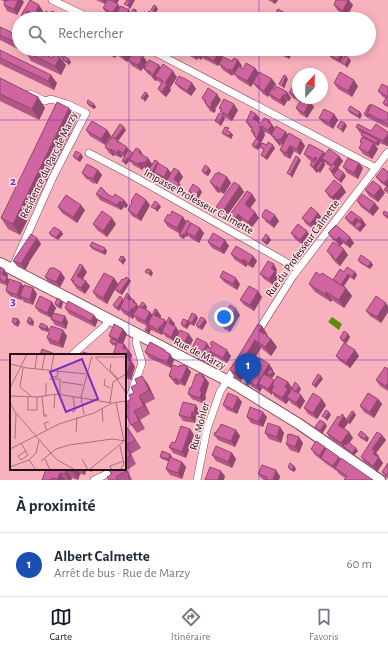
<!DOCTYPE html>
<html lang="fr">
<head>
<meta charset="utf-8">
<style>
	:root { --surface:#fff; --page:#f6f6f7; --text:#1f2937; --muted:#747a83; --line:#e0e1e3; --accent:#111827 }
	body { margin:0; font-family:"Alegreya Sans",sans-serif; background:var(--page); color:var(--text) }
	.compass { position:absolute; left:292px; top:68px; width:36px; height:36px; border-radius:50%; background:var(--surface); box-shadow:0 2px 10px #0003; rotate:22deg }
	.you { position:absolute; left:224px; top:317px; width:14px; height:14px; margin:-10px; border:3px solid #fff; border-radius:50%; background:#1a73e8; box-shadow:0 0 0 6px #1a73e833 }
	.badge { display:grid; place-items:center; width:26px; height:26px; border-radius:50%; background:var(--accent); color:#fff; font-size:13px; font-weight:700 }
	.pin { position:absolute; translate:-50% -33px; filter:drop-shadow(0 1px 2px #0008) }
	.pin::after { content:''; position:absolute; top:21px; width:14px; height:12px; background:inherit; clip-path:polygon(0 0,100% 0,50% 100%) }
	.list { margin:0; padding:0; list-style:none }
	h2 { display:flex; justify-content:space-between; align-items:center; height:52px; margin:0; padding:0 16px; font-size:17px }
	h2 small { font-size:13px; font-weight:400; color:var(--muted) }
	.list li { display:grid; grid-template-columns:26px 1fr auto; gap:12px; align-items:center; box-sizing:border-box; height:64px; padding:0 16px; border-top:1px solid var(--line) }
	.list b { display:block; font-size:15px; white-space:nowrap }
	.list p { margin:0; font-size:13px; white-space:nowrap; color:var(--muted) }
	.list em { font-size:13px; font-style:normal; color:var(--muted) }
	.icon { flex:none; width:22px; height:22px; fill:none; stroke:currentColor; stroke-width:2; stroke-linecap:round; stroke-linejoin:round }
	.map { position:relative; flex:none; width:388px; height:480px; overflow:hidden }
	.search { position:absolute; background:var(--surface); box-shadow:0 2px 10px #0003; left:12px; right:12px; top:12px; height:44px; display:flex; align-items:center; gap:10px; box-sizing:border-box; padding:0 14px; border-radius:22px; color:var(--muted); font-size:15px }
	.sheet { height:116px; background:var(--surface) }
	nav { display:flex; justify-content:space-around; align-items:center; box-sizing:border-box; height:56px; border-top:1px solid var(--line); background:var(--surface); font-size:11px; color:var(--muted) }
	nav a { display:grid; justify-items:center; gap:2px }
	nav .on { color:var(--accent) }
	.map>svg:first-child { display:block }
</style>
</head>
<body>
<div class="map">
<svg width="388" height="480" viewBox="0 0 388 480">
	<rect width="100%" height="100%" fill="#f8b2bd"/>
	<!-- water -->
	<path fill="#5f8909" d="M332,317L342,324L339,330L328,322Z"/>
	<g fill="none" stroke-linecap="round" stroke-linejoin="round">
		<!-- street casing -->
		<g stroke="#824652" stroke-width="8">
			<path id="street" d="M52,0L92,19
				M149,49L376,168
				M89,153L133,176L298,269
				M12,269L53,177L86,113L67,104L51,99L45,101L30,94
				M257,333L293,276L388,152
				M72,355L105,326L109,319
				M125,411L142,363L136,342L138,334
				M94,480L107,474
				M197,480L207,429L220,392L236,366"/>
		</g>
		<!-- secondary casing -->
		<g stroke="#824652" stroke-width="12">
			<path id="secondary" d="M0,263L234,384L299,424L380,480"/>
		</g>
		<!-- street -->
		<use href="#street" stroke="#fff" stroke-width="7"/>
		<!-- secondary -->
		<use href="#secondary" stroke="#fff" stroke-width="10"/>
	</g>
	<!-- wall -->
	<path fill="#b35789" d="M1,0H22L24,2L17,15L7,11L4,5L5,2Z
		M96,0H107L105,4Z
		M111,0H119L117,4L120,8L131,13L136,10L139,16L138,18L139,19H116L107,14L103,8L112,1Z
		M268,0H278L275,4Z
		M334,5H353L347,16L338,11Z
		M24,9L43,11L39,19H36L31,17L30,19H24L21,16Z
		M0,27L19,36V49H36V50L66,65L61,75L31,61L26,53L0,40Z
		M104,49H127L131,55L143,56L147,62L145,65V66L161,68L177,77L170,88L171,90L166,97L162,94L158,89L161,83L159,82L157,80L156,81L154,80L151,76L148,74L144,69L143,68L141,71L132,66L128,60L127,62L117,55L115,58L106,53Z
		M174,49H184L182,53Z
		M184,49L223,56L218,66L202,58L201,60L198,58L197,60L188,55Z
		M281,49H295L289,59L281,55L279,52Z
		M0,50L57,83L54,90L0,64Z
		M342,52L344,55L340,63L331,58L329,55Z
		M61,57L71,62L69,65L65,62Z
		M238,60L242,66L241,67L243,69L255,68L259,73L276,84L273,89L287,92L291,98L289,101H287L284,106L272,99L269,95L268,97L263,94L261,91L257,88L253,83L251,87L238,79L236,76L233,74L232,76L223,70L219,64Z
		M0,78L38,97L45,108L39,120L0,101Z
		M183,78L192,83L196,89L191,96L179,88L175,83Z
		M334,83L358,86L352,97L338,89Z
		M388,87V107L385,106L383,103L386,99L382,96L378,91Z
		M289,93L298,98H308L306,101L314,107L307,118L300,114L296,108L300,102L293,98Z
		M202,98L221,100L215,109L216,110L214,113L210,111Z
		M87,103L94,104L96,107L94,109L89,106Z
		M219,108L238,110L232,121L224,117L220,111L221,110Z
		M348,110L360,112L362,115L360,119L350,113Z
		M388,113V128L366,117L364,114Z
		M256,114L260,119L258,122L261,123L269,120L274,128L286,132L288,135L301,140L305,146L300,155L294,151L290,159L284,156L280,150L282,145L281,144L280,146L278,144L271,135L265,132L264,133L265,135L261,143L275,148L267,160L263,157L261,155L264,150L262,149L260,147L258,150L254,148L252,145L256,139L251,131L252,130L246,122Z
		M334,114L338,120L333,129L323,123L319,118Z
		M225,118L221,126L217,123L215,121Z
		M77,119L20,235L8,229L1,218Z
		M356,127L371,131L388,132V145L387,146L380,143L378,146L375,144L378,149L372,159L363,154L359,148L361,144L360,142L363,137L361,135L362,134L360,133Z
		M86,130H107L111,136L105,145L90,136Z
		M126,130L118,141L133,153L144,156L148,158L152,164L149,169L147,167L146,169L144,167L142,170L133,165L131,162V163L129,161L126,165L122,161L124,157L122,156L121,158L115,155L113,156L109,153L105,147L111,140L110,139Z
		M231,131L230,132L233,135L231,139L224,135L222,133Z
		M324,152L325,154L339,156L343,161L338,168L346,176L341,183L335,178L329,169L331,167L326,164L325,162L324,163L325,165L320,173L318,171L317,173L314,170L310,165L312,162L308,159L304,154Z
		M81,154L83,157L80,162L75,159L73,156Z
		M158,163L171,173L179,171L183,177L179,183L183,188L182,190L184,192L182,194L170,187L166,182L158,177L155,173L151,180L147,178L145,175Z
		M359,163L363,168L358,179L347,173L343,167Z
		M209,168L211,171L208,176L204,174L202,171Z
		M98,170L102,175L97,184L94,183V184L91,182L89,180L86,179L82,173Z
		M388,172V188L380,182L376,177Z
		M227,177L231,183L224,194L220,192L219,193L217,192L210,182Z
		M240,186L244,192L226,217L220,213L216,207Z
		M104,190L108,195L113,197L124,200L128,205L126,208L124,207L121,210L100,200L96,194Z
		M365,190L385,193L378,202L369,196Z
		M189,191L202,192L198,199L191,194Z
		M325,191L346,192L339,200V199L336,202L329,197Z
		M146,200L150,205L141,221L132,216L128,210L132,203L131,201Z
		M256,200L250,208L255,212L259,218L252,227L242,220L238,225L233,222L229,216Z
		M357,201L379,208L373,216L361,207Z
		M58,207L85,210L77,223L62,213Z
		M318,213L322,218L314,230L306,224L302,218Z
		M388,213V219L385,217L383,214Z
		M262,215L279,221L274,228L266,222Z
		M170,216L183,217L186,222L204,233L199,243L190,238L188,235L187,237H185L184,239L181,238L179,235L180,234L168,227L164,221Z
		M345,218L362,219L366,225L360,232L349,223Z
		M93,224H116L107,237L97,230Z
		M61,231L63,234L58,240L51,236L49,233Z
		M291,233L311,237L304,246L295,239Z
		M328,233L354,243L350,248L343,243L340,246L332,239Z
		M269,237L271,240L267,245L264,243L262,240Z
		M37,238L41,244L29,262V263L25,270L17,266L13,261Z
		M208,242L229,246L224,254L212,248Z
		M90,246L107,251L105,255L92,249Z
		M327,251L348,255L340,266L336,263Z
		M231,254L253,256L257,261L253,268L247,265L246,267L235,260Z
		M358,260L371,262L373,265L370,269L360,263Z
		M0,267L8,275L7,277L9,280L21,283L23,286L33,288L37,294L33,305L24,302L22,299L21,300L10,296L6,291L7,286L0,283Z
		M277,270L276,272L279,276L273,285L264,279L260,274Z
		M87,272L83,279L90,286L85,294L77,289L71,280Z
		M344,272H355L357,275L354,280L350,277L344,286L352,296L344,308L332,300L331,302L315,292L309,284L320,275L333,280Z
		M45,277L65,278L60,287L49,283Z
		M220,277L240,284L237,290L224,282Z
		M114,278L118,284L123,280L129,279L131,281L122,295L117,292L115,289L107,304L97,298L93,292Z
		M129,295L138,306L147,307L146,310L150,312L152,315L157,310L161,316L160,318L165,320L166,322L171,319L175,324L174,326L176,327L179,332L193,340L188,349L179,344L176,340L175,342L166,337L163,333L162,335L151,330L149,334L147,333L145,330L147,326L137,321L134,316L133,319L124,314L120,309L119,311L115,308L113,305L124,300Z
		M262,297L254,311L244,305L240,300Z
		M61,300L63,303L61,309L57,307L55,304Z
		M52,302L56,308L51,318L39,312L35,307Z
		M388,306V312L381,323L370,316L366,311Z
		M65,308L98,320L95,327L69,314Z
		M196,315L198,318L194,326L189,324L187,329L183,327L181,324L188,321Z
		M240,315L230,332L224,329L220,323Z
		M65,316L68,322L66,329L55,325L51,319Z
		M18,319L20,322L18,327L14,325L12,322Z
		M32,319L34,322L33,326L29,325L27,322Z
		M207,322L202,330L198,328L196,325Z
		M47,326L49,329L48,332L41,330L39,327Z
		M262,326L268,335H267L268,337L271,339L277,347L271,356L261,348L241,381L235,378L230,370Z
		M123,329L127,334L123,344H124L132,355L131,360L135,367L131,380L125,378V355L116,346L112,345L110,342L111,339L109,336Z
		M348,334L350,337L346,344L342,341L340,338Z
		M67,336L63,348L50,344L47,338Z
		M210,344L231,356L227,363L214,356L209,365L194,357L190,352L211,349L212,347Z
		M355,350L359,356L350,368L340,361L336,356Z
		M145,352L167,353L170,354L174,360L171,368L149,358Z
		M269,364L273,370V371L275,374L272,378L269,377L274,381L288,382L292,388L290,391V392L294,391L292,388L301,389L298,393L301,395L305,401L300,409L291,403L289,400L286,404L275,397L272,393V395L262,388L260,392L251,386L247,380Z
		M183,366L187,367L191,372L185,386L179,384L178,385L175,384L174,382L173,381L169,376L179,367Z
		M388,369V391L380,386L376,380Z
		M198,375H203L209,383L205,396L206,397L204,404L192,399L188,394Z
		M148,384L155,399L145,404L150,414L140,420L145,429L137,433L131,425L128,408L134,393Z
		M378,399L382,404L374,418L364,412L360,406Z
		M242,402L237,414L227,410L223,405Z
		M196,405L199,411L198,418L196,417L195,423L183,421L179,415Z
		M326,405L317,419L308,414L304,408Z
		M356,415L350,424L348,423L344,429L349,432L353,438L349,443L358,451L354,455L330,439L327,433L340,418L346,419Z
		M247,417H267L263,427L251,423Z
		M126,426L141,448L131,454L136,464L127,470L132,480H109L112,474L125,469V427Z
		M327,426L322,434L317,430L315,427Z
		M280,427L284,433L281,443L269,439L265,433Z
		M190,429L194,435L186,458L173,453L169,447Z
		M219,429L236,430L240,436L235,447L218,440L214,435Z
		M358,435L369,438L367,442L360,438Z
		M287,438L303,443L299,453L290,450L286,444L288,440Z
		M386,440L376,453L379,456L378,457L383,463L377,472L365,463L361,457Z
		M325,447L326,448L340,459L373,480L345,478L339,474L337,471L325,463L323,461L315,455L311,449Z
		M232,453L236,459L232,468L216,461L212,455Z
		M170,454L172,457V458L182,462L186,467L182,479L170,475L166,469L169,462L162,459L160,457Z
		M388,463V479L386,478L382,472Z
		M294,466L296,469L294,472L290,470L288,467Z
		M46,469H93L92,472L86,470L85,475L80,474L78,480L72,478L71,480H42Z
		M258,474L280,476L279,480H264L262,479Z"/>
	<!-- shaded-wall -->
	<path fill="#92476f" d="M18,0H22L24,2L17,15L14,9Z
		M102,0H107L105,4Z
		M115,0H119L116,4L114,1Z
		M131,0H135L130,9L128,6Z
		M272,0H278L275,4Z
		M348,0H349L353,5L347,16L343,11Z
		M118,4L122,10L115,17L112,13Z
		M39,5L43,11L39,19H38L35,14Z
		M156,6L158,9L155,14L153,11Z
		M129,10L133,16L131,19H125L124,18Z
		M136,10L139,16L138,19L133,15Z
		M27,11L31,17L30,19H26L24,17Z
		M49,13L51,16L50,19H46Z
		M170,13L172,16L171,19H169Z
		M287,14L291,19H284Z
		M114,49H121L114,51L117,55L115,58L111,53Z
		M178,49H184L182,53Z
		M256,49H260L257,54L255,51Z
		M291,49H295L289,59L287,56Z
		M128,50L132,55L127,62L123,57Z
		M219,51L223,56L218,66L214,61Z
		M198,52L202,58L201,60L197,54Z
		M342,52L344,55L340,63L338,60Z
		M194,53L198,58L197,60L193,54Z
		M143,56L147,62L145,65L146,67L144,69L140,63V60Z
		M60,57L66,65L61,75L55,66Z
		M349,58L351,61L347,68L345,65Z
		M69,59L71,62L69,65L67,62Z
		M238,60L242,66L237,75L234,74L236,76L232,71Z
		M139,63L143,68L141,71L137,65Z
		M159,65L163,71L155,76L157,80L156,81L152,76Z
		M255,68L259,74L251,87L247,81Z
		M229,69L233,74L232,76L228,70Z
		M173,71L177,77L170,88L171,90L166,97L162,92L165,83Z
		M51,75L57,83L54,90L48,81Z
		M286,76L288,79L284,89L282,86Z
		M272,79L276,84L270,94H269V95L268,97L264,91Z
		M354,80L358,86L352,97L348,91Z
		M192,83L196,89L191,96L187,91Z
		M287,92L291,98L289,101L285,96Z
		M147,93L149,96L145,102L143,99Z
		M217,94L221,100L215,109L216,110L214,113L210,107L211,104Z
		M283,95L287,101L284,106L280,100Z
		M38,97L45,108L39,120L32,109Z
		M301,98H308L304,105L300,99Z
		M94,104L96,107L94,109L92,106Z
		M234,104L238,110L232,121L228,115Z
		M309,104H312L314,107L307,118L304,113Z
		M69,108L77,119L20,235L13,224Z
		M360,112L362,115L360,119L358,116Z
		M256,114L260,119L257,124L253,119Z
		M334,114L338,120L333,129L329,123Z
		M223,115L225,118L221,126L219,123Z
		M269,120L276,130L272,136L268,130V122Z
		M345,123L347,126L343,133L341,130Z
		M261,126L265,132L264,133L265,135L261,143L262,144L258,150L256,147L260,142L257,138Z
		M124,127L126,130L118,141L122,147L114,141Z
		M107,130L111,136L105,145L101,139Z
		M286,132L290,137L284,146L280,140Z
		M231,133L233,135L231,139L229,136Z
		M388,134V145L387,146L383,141Z
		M277,139L281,144L280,146L276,140Z
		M301,140L305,146L300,155L297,149Z
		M378,140L380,143L378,146L376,143Z
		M374,143L378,149L372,159L368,153Z
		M273,145L275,148L267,160L265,157Z
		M290,146L294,151L290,159L286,153Z
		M127,147L131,153L127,159L129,161L126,165L124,162L127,158L123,153Z
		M111,149L115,155L113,156L110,150Z
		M118,150L122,156L121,158L117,153Z
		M140,150L144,156L139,153Z
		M324,152L328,158H322L325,162L324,163L325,165L320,173L316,168L318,171L317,173L313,167L316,163L314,159L315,157L318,161Z
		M81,154L83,157L80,162L78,159Z
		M339,156L343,161L338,168L340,171L335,177L331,171L333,164Z
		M148,158L152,164L149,169L145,163Z
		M299,158L301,160L292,178L290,175Z
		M140,162L144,167L142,170L138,164Z
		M143,162L147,167L146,169L142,163Z
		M158,162L160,165L154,172L155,173L151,180L149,177Z
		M359,163L363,168L358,179L354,173Z
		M209,168L211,171L208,176L206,173Z
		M168,169L172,174L168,183L164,177Z
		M98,170L102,175L97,184L93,179Z
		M179,171L183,177L179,183L183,188L182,190L184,192L182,194L178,189L174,179Z
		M344,173L346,176L341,183L339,180Z
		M227,177L231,183L224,194L220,189Z
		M388,179V188L384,183Z
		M216,186L220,192L219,193L215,187Z
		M240,186L244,192L226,217L222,212Z
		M342,186L346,192L339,200L335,194Z
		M381,187L385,193L378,202L374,196Z
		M200,189L202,192L198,199L196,196Z
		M252,194L256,200L249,210L245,204Z
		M335,194L339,199L336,202L332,197Z
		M124,200L128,205L126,208L122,203Z
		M146,200L150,205L141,221L137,216Z
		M120,201L124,207L121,210L117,205Z
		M375,203L379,208L373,216L369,211Z
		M159,204L161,207L157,212L155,209Z
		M81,205L85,210L77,223L73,217Z
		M255,212L259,218L252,227L248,222Z
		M318,213L322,218L314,230L310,224Z
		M238,214L242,220L238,225L234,220Z
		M275,215L279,221L274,228L270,222Z
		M183,217L187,223L180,234L177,228Z
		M112,218L116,224L107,237L103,231Z
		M356,218L360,224L354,226L356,229L352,223Z
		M362,219L366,225L360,232L358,229L362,224L360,221Z
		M200,228L204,233L199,243L195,237Z
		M61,231L63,234L58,240L56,238Z
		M307,231L311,237L304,246L300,240Z
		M186,232L188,235L187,237L185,234Z
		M183,234L185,237L184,239L182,236Z
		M269,237L271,240L267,245L265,242Z
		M339,237L343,243L340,246L336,240Z
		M350,237L354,243L350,248L346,243Z
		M37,238L41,244L29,262V263L25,270L21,264L25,257Z
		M225,240L229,246L224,254L220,249Z
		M105,248L107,251L105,255L103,252Z
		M344,249L348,255L340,266L336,260Z
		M253,256L257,261L253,268L249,263Z
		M124,257L126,260L123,265L121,262Z
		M243,259L247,265L246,267L242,261Z
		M371,262L373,265L370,269L368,267Z
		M274,264L277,270L276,272L279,276L273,285L269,279L271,268Z
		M83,266L87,272L81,281L77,276Z
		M4,269L8,275L6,280L2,274Z
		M151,270L153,273L151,277L149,274Z
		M61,272L65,278L60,287L56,282Z
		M355,272L357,275L354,280L352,277Z
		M348,274L350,277L341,290L339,287Z
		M7,277L11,282L9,287L5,282Z
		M114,278L118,284L107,304L103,298Z
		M236,278L240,284L237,290L233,284Z
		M129,279L131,281L122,295L120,292Z
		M86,281L90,286L85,294L81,288Z
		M21,283L25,289L20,296L22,299L21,300L17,295Z
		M33,288L37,294L33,305L30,300Z
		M346,288L352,296L344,308L339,300Z
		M258,291L262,297L254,311L250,305Z
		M326,292L332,300L331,302L325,294Z
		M129,295L133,300L131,304L127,298Z
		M123,299L125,302L120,308V309L119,311L117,308Z
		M61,300L63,303L61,309L59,306Z
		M134,300L140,309L138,314L134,309L133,302Z
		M52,302L56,308L51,318L47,313Z
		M386,303L388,306V312L381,323L377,317Z
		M145,304L147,307L146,310L144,307Z
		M132,308L136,313L133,315L134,316L133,319L129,313Z
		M236,309L240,315L230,332L226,326Z
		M157,310L161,316L158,321L154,315Z
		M150,312L154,317L148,324L149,327L145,321Z
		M94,315L98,320L95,327L91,321Z
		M196,315L198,318L194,326L192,323Z
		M65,316L68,322L66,329L62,323Z
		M18,319L20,322L18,327L16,324Z
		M32,319L34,322L33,326L31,323Z
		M171,319L175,324L173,329L169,323Z
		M205,319L207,322L202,330L200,327Z
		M165,320L169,326L166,332L162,326Z
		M188,321L190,324L187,329L185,326Z
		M47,326L49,329L48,332L46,329Z
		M160,326L164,331L162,332L163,333L162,335L158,330Z
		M262,326L270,340L271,339L277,347L271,356L265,347L259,331Z
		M149,327L151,329L149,334L147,331Z
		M176,327L180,333L175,339L176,340L175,342L171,337Z
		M123,329L127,334L122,345L118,340Z
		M63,330L67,336L63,348L59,343Z
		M189,334L193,340L188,349L184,343Z
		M348,334L350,337L346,344L344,341Z
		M255,340L261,348L241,381L235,373Z
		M207,343L211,349L207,357L203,351Z
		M124,344L132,355L131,360L135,367L131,380L127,374L123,348Z
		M227,350L231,356L227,363L223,358Z
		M355,350L359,356L350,368L346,363Z
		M210,351L214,356L209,365L205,360Z
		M170,354L174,360L171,368L167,363Z
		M269,364L273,370L270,375L267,374L269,376L263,386L258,383L262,388L260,392L256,386Z
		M187,367L191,372L185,386L181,381Z
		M273,371L275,374L272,378L270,375Z
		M203,375L209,383L205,396L206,397L204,404L200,398L202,377Z
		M142,376L148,384L155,399L149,390Z
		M321,376L323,379L316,388L314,386Z
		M175,378L179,384L178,385L174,380Z
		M274,380L278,386H274L272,385L275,390L271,391L272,393V395L268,389Z
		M288,382L292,388L290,391L292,394L287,397L289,400L286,404L282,398L285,387Z
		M388,383V389L386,386Z
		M299,386L301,389L297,396L295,393Z
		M301,395L305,401L300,409L296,403Z
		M139,396L145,404L150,414L144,406Z
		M238,397L242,402L237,414L233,409Z
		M322,399L326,405L317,419L313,413Z
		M378,399L382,404L374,418L370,412Z
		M196,405L199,411L198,418L194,412Z
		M134,411L140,420L145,429L139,421Z
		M192,412L196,417L195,423L191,418Z
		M263,412L267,417L263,427L259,422Z
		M329,412L331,415L327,421L325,418Z
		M354,412L356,415L350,424L348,421L346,420L348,423L342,431L338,425L344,416L348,421Z
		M325,423L327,426L322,434L320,431Z
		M126,426L132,434L141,448L135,440Z
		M280,427L284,433L281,443L277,437Z
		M190,429L194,435L186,458L182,452Z
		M236,430L240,436L235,447L231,441Z
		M349,432L353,438L346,448L343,446L341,443Z
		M382,435L386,440L376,453L379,456L377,459L373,454L372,449Z
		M367,436L369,438L367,442L365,439Z
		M299,437L303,443L299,453L295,447Z
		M125,446L131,454L136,464L131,455Z
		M325,447L329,453L321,458L319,456Z
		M356,448L358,451L354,455L352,453Z
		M232,453L236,459L232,468L228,462Z
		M170,454L172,457L171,462L169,459Z
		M339,457L343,462L335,468L337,471L333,466Z
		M379,457L383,463L377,472L373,466Z
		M182,462L186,467L182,479L178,473Z
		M294,466L296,469L294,472L292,470Z
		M125,467L127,470L132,480L126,471Z
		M73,469H77L80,474L78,480L73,472Z
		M81,469H85L86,470L85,475Z
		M66,470L72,478L71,480H69L65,474Z
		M276,470L280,476L279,480H274L273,479Z
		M221,471L225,476L224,480H218Z
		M60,473L65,480H58V479Z"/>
	<!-- building -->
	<path fill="#d0659f" stroke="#92476f" d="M5,0L7,1V0H18L14,9L4,5Z
		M30,0L39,5L35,14L27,11L24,17L21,16Z
		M108,0H110L118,4L112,13L103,8Z
		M127,0H131L128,6L124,4Z
		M336,0H348L343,11L334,5Z
		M154,5L156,6L153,11L151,10Z
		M121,6L129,10L124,18L122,17L121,18L119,17L118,19L114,17Z
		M133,9L136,10L133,15L139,19H128Z
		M278,9L287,14L284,19H272Z
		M46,11L49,13L46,19L42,17Z
		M52,11L68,19L69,17L75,19H48Z
		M149,11L160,17L159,19H145Z
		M144,12L148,14L146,17L142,15Z
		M168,12L170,13L169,19H164Z
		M0,27L19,36V44L0,35Z
		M27,49H34L52,58L54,54L60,57L55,66L26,52Z
		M105,49H114L111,53Z
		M115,49H127L128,50L123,57L114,51Z
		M184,49H216L219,51L214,61L198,52L197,54L194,53L193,54Z
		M252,49H256L255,51Z
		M281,49H291L287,56L279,52Z
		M333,49H336L342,52L338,60L329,55Z
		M0,50L51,75L48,81L0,58Z
		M134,51L143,56L140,60L142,61L140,63H139L137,65L128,60Z
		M62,55L69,59L67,62L63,60L64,58L61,57Z
		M345,56L349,58L345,65L341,63Z
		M223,57L232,61L234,58L238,60L232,71L229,69L228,70L219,64Z
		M149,60L159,65L152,76L150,74L151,72L144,69Z
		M246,63L255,68L247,81L234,74L239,66L243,69Z
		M163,64L173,71L165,83L167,84L162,92L158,89L163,81L155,76Z
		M259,72L272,79L264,91L259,88L260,87L253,83Z
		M340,72L354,80L348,91L334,83Z
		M284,75L286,76L282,86L279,84Z
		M179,76L183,78H184L192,83L187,91L175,83Z
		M0,78L38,97L32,109L0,94Z
		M294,84L298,86V98H301L300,99L289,93Z
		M382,84L388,87V97L378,91Z
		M276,86L287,92L285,96L283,95L280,100L269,94L272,88L274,90Z
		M208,88L217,94L211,104L212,105L210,107L206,105L207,104L205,103L206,101L202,98Z
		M145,92L147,93L143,99L141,98Z
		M386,98L388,99V106L383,103Z
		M224,99L234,104L228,115L220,111L222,109L219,108Z
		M88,100L94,104L92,106L87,103Z
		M301,100L309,104L304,113L296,108Z
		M305,100L312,104L310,106L309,104L304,102Z
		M57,102L69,108L13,224L1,218Z
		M371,104L388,113V124L367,113Z
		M369,105L371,106L367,113L369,116L364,114Z
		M350,106L360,112L358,116L348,110Z
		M324,109L334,114L329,123L319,118Z
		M251,111L256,114L253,119L261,123L264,118L269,120L268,122L272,125L268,130L261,126L260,128L261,129L257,138L254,136L255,133L251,131L253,128L249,126L250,124L246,122Z
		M219,113L223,115L219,123L215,121Z
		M92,121L107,130L101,139L86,130Z
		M341,121L345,123L341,130L337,127Z
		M120,124L124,127L115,139L113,137L111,139H110Z
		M358,124L371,131L376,124L388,132V134L383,141L356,127Z
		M276,126L286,132L280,140L277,139L276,140L274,139L275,137L271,135Z
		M225,127L229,128L227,131L231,133L229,136L222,133Z
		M363,132L378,140L376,143L361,135Z
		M289,133L301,140L297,149L290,146L286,153L280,150Z
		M113,137L118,141L117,142L118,143L119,142L127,147L123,153L118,150L117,153L111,149L110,150L105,147L109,140H110Z
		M362,137L374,143L368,153L359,148L362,143L360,142Z
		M256,139L260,141L256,147L252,145Z
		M268,142L273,145L265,157L261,155L264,149L260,147L262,143L267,145Z
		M309,144L324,152L313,167L310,165L312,161L314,162L317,158L315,157L314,159L304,154Z
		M136,148L140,150L139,153L148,158L145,163L143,162L142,163L140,162L138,164L129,159Z
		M329,149L339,156L333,164L336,166L331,171L329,169L332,165L322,158Z
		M128,150L133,153L129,160L127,158L124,162L122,161Z
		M76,151L81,154L78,159L73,156Z
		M296,156L299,158L290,175L287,173Z
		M348,158L359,163L354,173L343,167Z
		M155,160L158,162L149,177L145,175Z
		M321,161L323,162L318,170L316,168Z
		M158,163L168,169L164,177L154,172Z
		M87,164L98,170L93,179L90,177V178L87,177V176L82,173Z
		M205,165L209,168L206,173L202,171Z
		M174,168L179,171L174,179L179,183L178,185L180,186L178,189L166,182Z
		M383,168L388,172V179L384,183L376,177Z
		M338,169L344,173L339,180L333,175Z
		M218,172L227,177L220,189L216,186L215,187L213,186L214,185L210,182L216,173L217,174Z
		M334,180L342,186L335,194L332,197L325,191Z
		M373,181L381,187L374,196L365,190Z
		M234,182L240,186L222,212L216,207Z
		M193,184L200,189L196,196L189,191Z
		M101,187L104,190V191L107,193V194L113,197L115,194L124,200L122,203L120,201L117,205L96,194Z
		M386,187L388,189V193L384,190Z
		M247,191L252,194L245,204L255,212L248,222L238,214L234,220L229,216Z
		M136,193L146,200L137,216L128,210L132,202L131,201Z
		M362,194L375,203L369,211L357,201Z
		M66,195L81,205L73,217L58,207Z
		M155,201L159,204L155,209L151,207Z
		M311,207L318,213L310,224L302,218Z
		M265,210H267L275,215L270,222L262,217L263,216L262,215Z
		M102,211L112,218L103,231L93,224Z
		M172,211L183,217L177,228L164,221L168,214L170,216Z
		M351,211L362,219L360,221L356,218L352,223L345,218Z
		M384,211L388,213V217L383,214Z
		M187,220L191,223L185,234H183L182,236L179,235Z
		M358,221L362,224L358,229L354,226Z
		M191,223L200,228L195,237L186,232Z
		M298,224L307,231L300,240L291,233Z
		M336,225L350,237L346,243L339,237L336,240L328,233Z
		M54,227L61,231L56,238L49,233Z
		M213,233L225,240L220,249L208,242Z
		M31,234L37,238L25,257L21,264L13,261Z
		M266,234L269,237L265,242L262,240Z
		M92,242L105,248L103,252L90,246Z
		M333,242L344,249L336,260L332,258L333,256L327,251Z
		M236,246L253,256L249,263L243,259L242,261L231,254Z
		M361,255L371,262L368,267L358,260Z
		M121,256L124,257L121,262L119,260Z
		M268,261L274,264L271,268L275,271L269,279L260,274Z
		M80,264L83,266L77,276L86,281L81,288L73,283L74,281L71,280Z
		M0,267L4,269L2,274L7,277L5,282L0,279Z
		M347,267L355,272L352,277L348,274L341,285L333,280L340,269L344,272Z
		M50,268H54L61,272L56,282L45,277Z
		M147,269L151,270L149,274L145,272Z
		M223,271L236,278L233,284L220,277Z
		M316,272L320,275L322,273L346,288L339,300L326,292L325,294L309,284Z
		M104,273L114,278L103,298L93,292Z
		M126,277L129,279L120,292L115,289L122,279L123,280Z
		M9,279L21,283L17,295L6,291Z
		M24,285L33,288L30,300L20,296Z
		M249,286L258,291L250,305L240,300Z
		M127,293L129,295L127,298L130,300L131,299L134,300L133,302L137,304L134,309L132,308L129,313L120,308Z
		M40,296L52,302L47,313L35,307Z
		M120,296L123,299L117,308L113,305Z
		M376,296L386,303L377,317L366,311Z
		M57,298L61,300L59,306L55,304Z
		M68,301L94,315L91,321L65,308Z
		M142,302L145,304L144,307L143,306L142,308L140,306Z
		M230,305L236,309L226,326L220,323Z
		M139,306L150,312L145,321L133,315Z
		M155,309L157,310L154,315L165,320L162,326H160L158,330L148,324Z
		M53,313L65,316L62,323L51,319Z
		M192,313L196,315L192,323L188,321Z
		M29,317L32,319L31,323L27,322Z
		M169,317L171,319L169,323L176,327L171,337L162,332Z
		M201,317L205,319L200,327L196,325Z
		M13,318L18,319L16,324L12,322Z
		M183,319L188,321L185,326L181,324Z
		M41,323L47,326L46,329L39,327Z
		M114,324L123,329L118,340L109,336Z
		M258,324L262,326L259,331L264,334L265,333L267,335L266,336L271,339L265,347L255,340L235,373L230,370Z
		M51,326L63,330L59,343L47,338Z
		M147,326L149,327L147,331L145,330Z
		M180,330L189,334L184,343L175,339Z
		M344,331L348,334L344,341L340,338Z
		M197,338L207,343L203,351L204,352L207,347L211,349L212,346L210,344L212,341L227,350L223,358L210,351L205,360L190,352Z
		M111,339L120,342V343L117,342L116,344L110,342Z
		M117,342L124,344L123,348L128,350L126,357L129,358V361H131L127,374H125V355H113Z
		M150,342L165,350V351L170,354L167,363L145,352Z
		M344,343L355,350L346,363L336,356Z
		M42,349L55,354V355H40Z
		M83,352L93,355H82Z
		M260,358L269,364L256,386L247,380Z
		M173,365L179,367L180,365L183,366L184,365L187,367L181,381L175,378L174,380L171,378L172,377L169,376Z
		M385,367L388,369V383L386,386L376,380Z
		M270,369L273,371L270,375L267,374Z
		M199,373L203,375L202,377L205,378L200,391H202L200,398L188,394L190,387L191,388L196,374L198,375Z
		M264,374L274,380L268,389L258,383Z
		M318,374L321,376L314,386L312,384Z
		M142,376L149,390L139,396L144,406L134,411L139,421L131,425L125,412V410L128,408L126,402L131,399L129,395L134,393L131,387L137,384L135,379Z
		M277,376L288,382L285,387L288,389L282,398L271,391L274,386L272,385Z
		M295,382L299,386L296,392L294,391V390L292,388Z
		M292,389L301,395L296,403L287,397Z
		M228,393L238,397L233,409L223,405Z
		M313,393L322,399L313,413L304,408Z
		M368,393L378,399L370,412L360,406Z
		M183,402L196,405L194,412H192L191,418L179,415Z
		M250,407L263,412L259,422L247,417Z
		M326,410L329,412L325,418L322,416Z
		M352,411L354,412L348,421L346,420Z
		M342,414L344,416L338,425L349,432L341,443L327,433L338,416L340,418Z
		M320,420L325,423L320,431L315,427Z
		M268,423L280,427L277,437L265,433Z
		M221,424L236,430L231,441L214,435L215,432L216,433L218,429H219Z
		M126,426L135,440L125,446V427Z
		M181,426L190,429L182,452L169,447L172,442L175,443Z
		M361,431L367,436L365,439L358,435Z
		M377,432L382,435L372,449L375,451L373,454L379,457L373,466L361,457Z
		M288,434L290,435V434L299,437L295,447L286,444L288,439L287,438Z
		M316,441L325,447L319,456L311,449Z
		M348,442L356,448L352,453L343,446L345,444L346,445Z
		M125,446L131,455L125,459Z
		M216,446L232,453L228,462L212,455Z
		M326,448L339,457L333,466L321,458Z
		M162,451L170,454L169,459L160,457Z
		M170,457L182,462L178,473L166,469Z
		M341,458L373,480H344L347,476L335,468Z
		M290,463L294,466L292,470L288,467Z
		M388,463V476L382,472Z
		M262,465L276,470L273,479H275L274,480H266L267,477L258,474Z
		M210,467L221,471L218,480H205Z
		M46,469H73V472L66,470L65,474L60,473L58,479L52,478L51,480H42Z
		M109,469H125L126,471L116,477L118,480H109L107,477L112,474Z"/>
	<!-- grid -->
	<path fill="none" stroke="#7b2cbf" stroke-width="1" stroke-opacity="0.55" d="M129,0V19M259,0V19M129,49V480M259,49V480M0,120H388M0,240H388M0,360H11M125,360H388"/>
	<g text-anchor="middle" stroke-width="3" stroke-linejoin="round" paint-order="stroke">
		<!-- street labels -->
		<g font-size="11" fill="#291116" stroke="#fde0e4">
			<text transform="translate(48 165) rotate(-64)" y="4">Résidence du Parc de Marzy</text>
			<text transform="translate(199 201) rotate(29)" y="4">Impasse Professeur Calmette</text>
			<text transform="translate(302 248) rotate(-54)" y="4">Rue du Professeur Calmette</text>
			<text transform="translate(200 353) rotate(27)" y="4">Rue de Marzy</text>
			<text transform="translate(199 426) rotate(-75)" y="4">Rue Mohler</text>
		</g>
	</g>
	<!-- overview -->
	<g transform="translate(10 354)">
		<rect width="116" height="116" fill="#f8b2bd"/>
		<path fill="none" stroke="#a5727a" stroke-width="1" d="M85,3L107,25L116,39M86,3H116M0,10L17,14L76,20M101,10L100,16L108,25M13,14L10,33L21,42M25,15L27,0M32,16L35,0M41,17L44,0M41,22L47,23L48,17M39,25H50V40M95,25L94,31L100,34M52,28L73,31M0,34L17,0M0,42L27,43L47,40L102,49L116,47M32,42L34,62H37L34,60M36,42V29M18,43V56H27V43M0,48L5,58L46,105L65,116M100,48L103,28L116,20M106,49L114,87M44,54L45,40M92,55L93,68M62,58L65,57L63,42M74,61L71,43L82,2M37,77L34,69L39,68M66,78L67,63M5,85L6,60M11,89L18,101M0,95L49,70L84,59L102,49M16,97L8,102L11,106L18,101M35,105L40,116M72,105L78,116M19,106L26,116M31,107L46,95L59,91L102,85L116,87M0,113L19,106L26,99L29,86M79,116L114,87M102,116L100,112L114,107M110,116L114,110L110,92"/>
		<path fill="#7b2cbf" fill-opacity="0.15" stroke="#7b2cbf" stroke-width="2" d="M72,5L88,45L56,58L40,18Z"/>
		<rect width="116" height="116" fill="none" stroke="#291116" stroke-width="2"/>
	</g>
	<g font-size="13" text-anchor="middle" font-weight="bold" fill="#7b2cbf" stroke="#fde0e4" stroke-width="3" stroke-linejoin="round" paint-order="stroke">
		<text x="13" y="185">2</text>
		<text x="13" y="305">3</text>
	</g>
</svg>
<svg class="compass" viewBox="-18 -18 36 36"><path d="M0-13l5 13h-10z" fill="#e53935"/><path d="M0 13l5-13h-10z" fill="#747a83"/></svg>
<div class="you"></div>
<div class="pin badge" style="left:248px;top:386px;background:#1a4fb4">1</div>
<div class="search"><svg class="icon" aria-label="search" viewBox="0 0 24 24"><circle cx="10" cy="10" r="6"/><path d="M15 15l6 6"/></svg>Rechercher</div>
</div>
<section class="sheet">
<h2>À proximité<small></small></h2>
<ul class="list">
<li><span class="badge" style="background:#1a4fb4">1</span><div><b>Albert Calmette</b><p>Arrêt de bus · Rue de Marzy</p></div><em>60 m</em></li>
</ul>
</section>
<nav>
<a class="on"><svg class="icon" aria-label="map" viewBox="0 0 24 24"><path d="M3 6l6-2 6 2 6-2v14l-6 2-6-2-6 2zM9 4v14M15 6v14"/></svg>Carte</a>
<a><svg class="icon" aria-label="directions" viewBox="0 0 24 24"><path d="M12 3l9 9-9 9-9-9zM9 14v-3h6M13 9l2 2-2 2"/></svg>Itinéraire</a>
<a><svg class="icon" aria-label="saved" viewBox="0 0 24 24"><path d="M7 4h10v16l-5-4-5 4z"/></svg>Favoris</a>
</nav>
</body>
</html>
